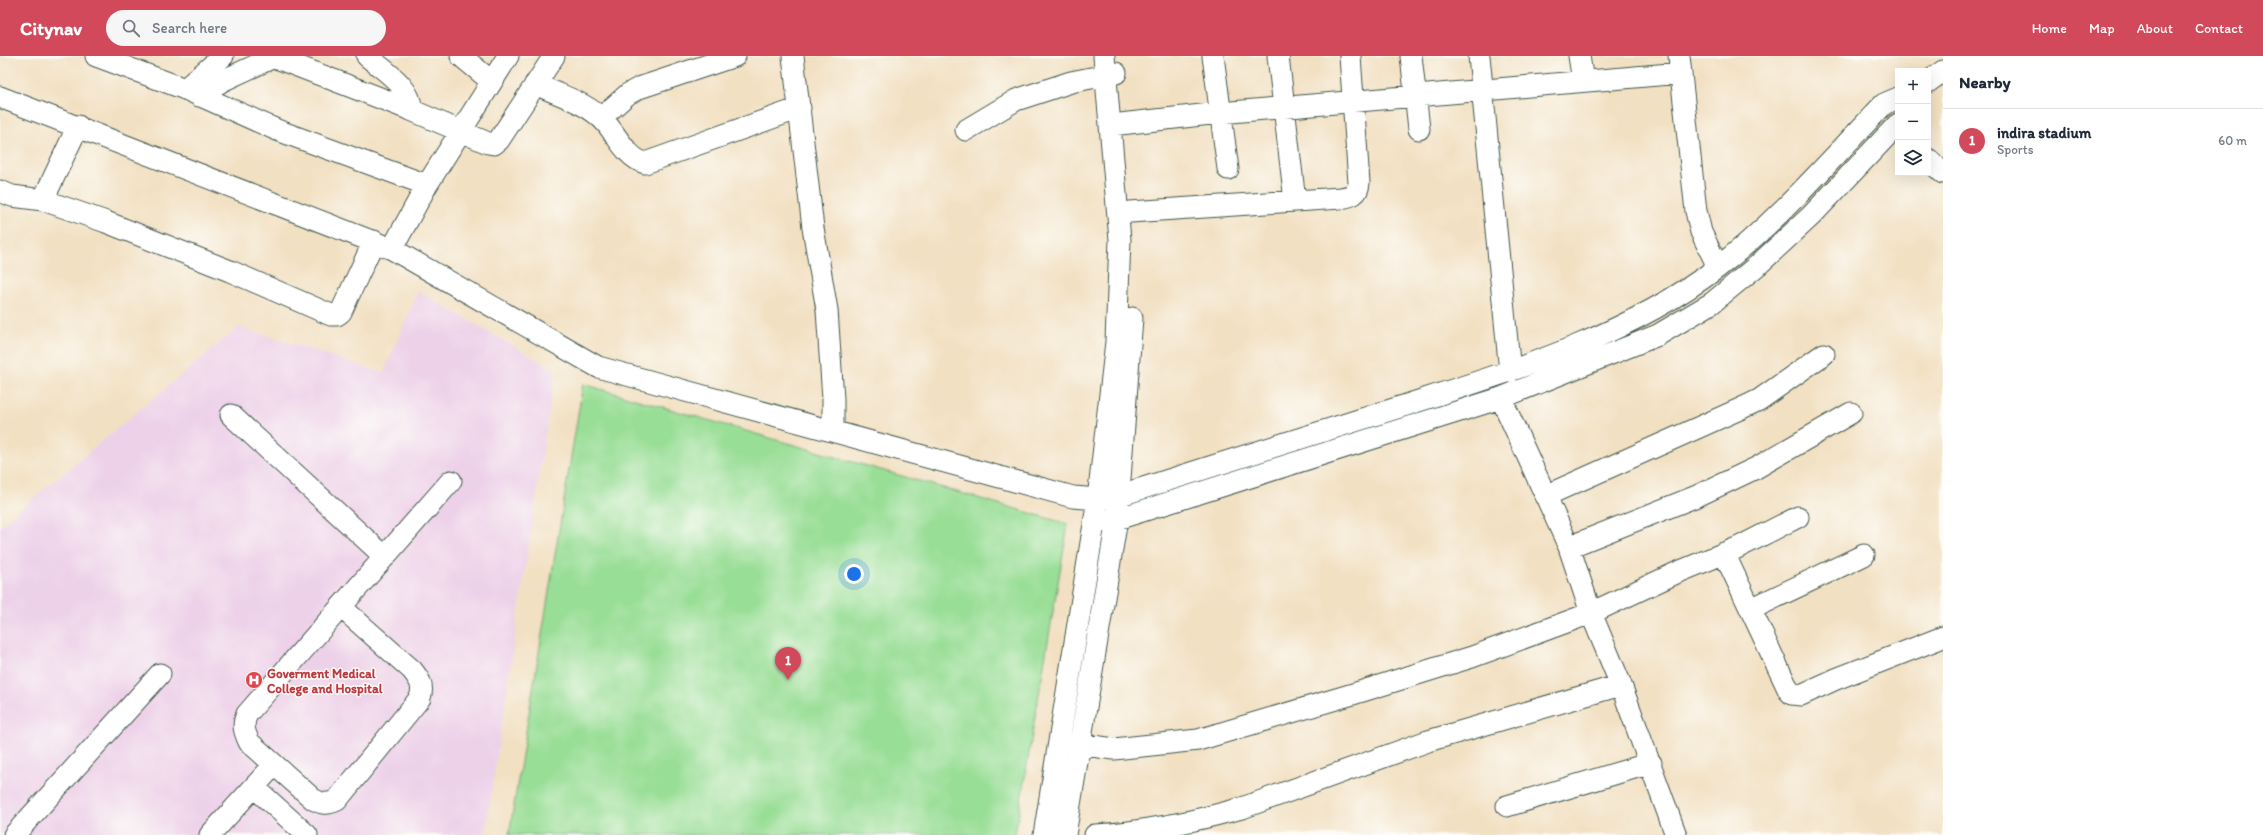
<!DOCTYPE html>
<html lang="en">
<head>
<meta charset="utf-8">
<style>
	:root { --surface:#fff; --page:#f6f6f7; --text:#1f2937; --muted:#747a83; --line:#e0e1e3; --accent:#d1495b }
	body { margin:0; font-family:Itim,sans-serif; background:var(--page); color:var(--text) }
	.controls { position:absolute; right:12px; top:12px; display:grid; overflow:hidden; border-radius:0px; box-shadow:0 4px 16px #0002 }
	.controls button { width:36px; height:36px; display:grid; place-items:center; padding:0; border:0; border-bottom:1px solid var(--line); background:var(--surface); color:var(--text); font:20px sans-serif }
	.you { position:absolute; left:854px; top:518px; width:14px; height:14px; margin:-10px; border:3px solid #fff; border-radius:50%; background:#1a73e8; box-shadow:0 0 0 6px #1a73e833 }
	.badge { display:grid; place-items:center; width:26px; height:26px; border-radius:50%; background:var(--accent); color:#fff; font-size:13px; font-weight:700 }
	.pin { position:absolute; translate:-50% -33px; filter:drop-shadow(0 1px 2px #0008) }
	.pin::after { content:''; position:absolute; top:21px; width:14px; height:12px; background:inherit; clip-path:polygon(0 0,100% 0,50% 100%) }
	.list { margin:0; padding:0; list-style:none }
	h2 { display:flex; justify-content:space-between; align-items:center; height:52px; margin:0; padding:0 16px; font-size:17px }
	h2 small { font-size:13px; font-weight:400; color:var(--muted) }
	.list li { display:grid; grid-template-columns:26px 1fr auto; gap:12px; align-items:center; box-sizing:border-box; height:64px; padding:0 16px; border-top:1px solid var(--line) }
	.list b { display:block; font-size:15px; white-space:nowrap }
	.list p { margin:0; font-size:13px; white-space:nowrap; color:var(--muted) }
	.list em { font-size:13px; font-style:normal; color:var(--muted) }
	.icon { flex:none; width:22px; height:22px; fill:none; stroke:currentColor; stroke-width:2; stroke-linecap:round; stroke-linejoin:round }
	.map { position:relative; flex:none; width:1943px; height:779px; overflow:hidden }
	header { display:flex; align-items:center; gap:24px; box-sizing:border-box; height:56px; padding:0 20px; background:var(--accent); color:#fff }
	header strong { font-size:19px }
	nav { display:flex; gap:22px; margin-inline-start:auto; font-size:14px }
	.search { width:280px; height:36px; background:var(--page); display:flex; align-items:center; gap:10px; box-sizing:border-box; padding:0 14px; border-radius:22px; color:var(--muted); font-size:15px }
	main { display:flex }
	aside { flex:1; background:var(--surface) }
	.map>svg:first-child { display:block }
</style>
</head>
<body>
<header>
<strong>Citynav</strong>
<div class="search"><svg class="icon" aria-label="search" viewBox="0 0 24 24"><circle cx="10" cy="10" r="6"/><path d="M15 15l6 6"/></svg>Search here</div>
<nav><a>Home</a><a>Map</a><a>About</a><a>Contact</a></nav>
</header>
<main>
<div class="map">
<svg width="1943" height="779" viewBox="0 0 1943 779">
	<rect width="100%" height="100%" fill="#fdfcf7"/>
	<filter id="ink" filterUnits="userSpaceOnUse"><feTurbulence type="fractalNoise" baseFrequency=".025" numOctaves="2"/><feDisplacementMap in="SourceGraphic" scale="8" xChannelSelector="R" yChannelSelector="G"/><feConvolveMatrix kernelMatrix="1 2 1 2 8 2 1 2 1" color-interpolation-filters="sRGB"/></filter>
	<filter id="wash" filterUnits="userSpaceOnUse"><feTurbulence type="fractalNoise" baseFrequency=".012" numOctaves="4" result="noise"/><feDisplacementMap in="SourceGraphic" scale="16" xChannelSelector="R" yChannelSelector="G"/><feGaussianBlur stdDeviation="0.9" result="paint"/><feColorMatrix in="noise" values="0 0 0 0 0 0 0 0 0 0 0 0 0 0 0 0 0 1.4 0 .05"/><feComposite in="paint" operator="in"/></filter>
	<g filter="url(#wash)">
		<rect width="100%" height="100%" fill="#f2e0c2"/>
		<!-- built -->
		<path fill="#edd1e9" d="M418,235L555,314L485,779H0V470L239,271L384,317Z"/>
		<!-- green -->
		<path fill="#99de96" stroke="#5c8e65" d="M583,328L1068,468L1015,779H509Z"/>
	</g>
	<g filter="url(#ink)">
		<g fill="none" stroke-linecap="round" stroke-linejoin="round">
			<!-- minor casing -->
			<g stroke="#3f5549" stroke-width="23">
				<path id="minor" d="M96,0L185,33L277,74L427,129
					M367,0C382,13 413,32 411,54
					M461,0L491,25
					M793,0L813,172L827,254L833,343V375
					M1213,0L1228,113
					M1278,0L1295,145
					M1411,0L1419,73
					M1479,0L1510,316
					M1579,0L1583,25
					M1679,0L1696,155L1701,176L1718,211
					M274,1L411,54L488,87L494,88L499,84L554,0
					M1928,26L1943,15
					M535,28C559,39 589,47 606,67C617,80 628,103 645,107L800,52
					M185,33L223,0
					M199,40L222,25L276,0
					M0,41L392,193L598,311L1073,441L1098,443L1118,440C1212,411 1306,381 1400,351C1508,316 1625,282 1717,212C1778,165 1830,104 1884,48L1898,42
					M601,62L628,38L639,32L735,0
					M1111,69L1220,57L1681,17
					M966,74L1016,44L1071,26L1116,17
					M1928,103L1943,117
					M0,135L12,140L43,144L106,166L230,215L331,259H337L341,256L374,185
					M43,144L78,70
					M1130,156L1341,142C1351,140 1358,139 1359,127L1350,0
					M392,193L427,129L508,0
					M1501,342L1569,491L1591,557L1621,629L1676,779
					M231,359L385,501
					M1545,440L1742,352L1759,344L1824,298
					M1094,466L1117,463L1501,342L1658,279L1712,247L1758,209L1811,160L1898,68
					M1569,491L1697,440L1756,412L1851,357
					M1724,497L1789,635L1792,638L1801,639L1836,623L1943,581
					M341,551L412,614C420,624 424,630 420,642L337,744C327,749 322,748 313,743L249,686C244,675 242,669 247,658L451,425
					M1751,553L1864,499
					M1065,686L1114,693L1198,684L1353,638L1472,601L1591,557L1676,517L1737,492L1798,461
					M254,731L307,779
					M1507,750L1651,707
					M14,779L160,618
					M210,779L274,709
					M1044,779L1098,443L1116,286L1120,184L1104,0
					M1065,779L1117,463L1132,262
					M1095,779C1146,776 1192,766 1242,752L1428,685L1621,629"/>
			</g>
			<!-- minor -->
			<use href="#minor" stroke="#fff" stroke-width="21"/>
		</g>
	</g>
	<!-- icons -->
	<defs>
		<g id="hospital-disc" transform="scale(0.9)"><circle r="9.5" fill="#e0444e" stroke="#fdfcf7"/><path d="M-5-5h3v3.5h4V-5h3V5h-3V1.5h-4V5h-3Z" fill="#fff"/></g>
	</defs>
	<g fill-rule="evenodd">
		<use href="#hospital-disc" x="254" y="624"/>
	</g>
	<g text-anchor="middle" stroke-width="3" stroke-linejoin="round" paint-order="stroke">
		<!-- health labels -->
		<g font-size="13" font-weight="bold" fill="#be3a42" stroke="#fdfcf7" text-anchor="start">
			<text x="267" y="622">Goverment Medical<tspan x="267" dy="15">College and Hospital</tspan></text>
		</g>
	</g>
</svg>
<div class="controls">
<button>+</button>
<button>−</button>
<button><svg class="icon" aria-label="layers" viewBox="0 0 24 24"><path d="M12 4l9 5-9 5-9-5zM3 14l9 5 9-5"/></svg></button>
</div>
<div class="you"></div>
<div class="pin badge" style="left:788px;top:624px">1</div>
</div>
<aside>
<h2>Nearby<small></small></h2>
<ul class="list">
<li><span class="badge">1</span><div><b>indira stadium</b><p>Sports</p></div><em>60 m</em></li>
</ul>
</aside>
</main>
</body>
</html>
